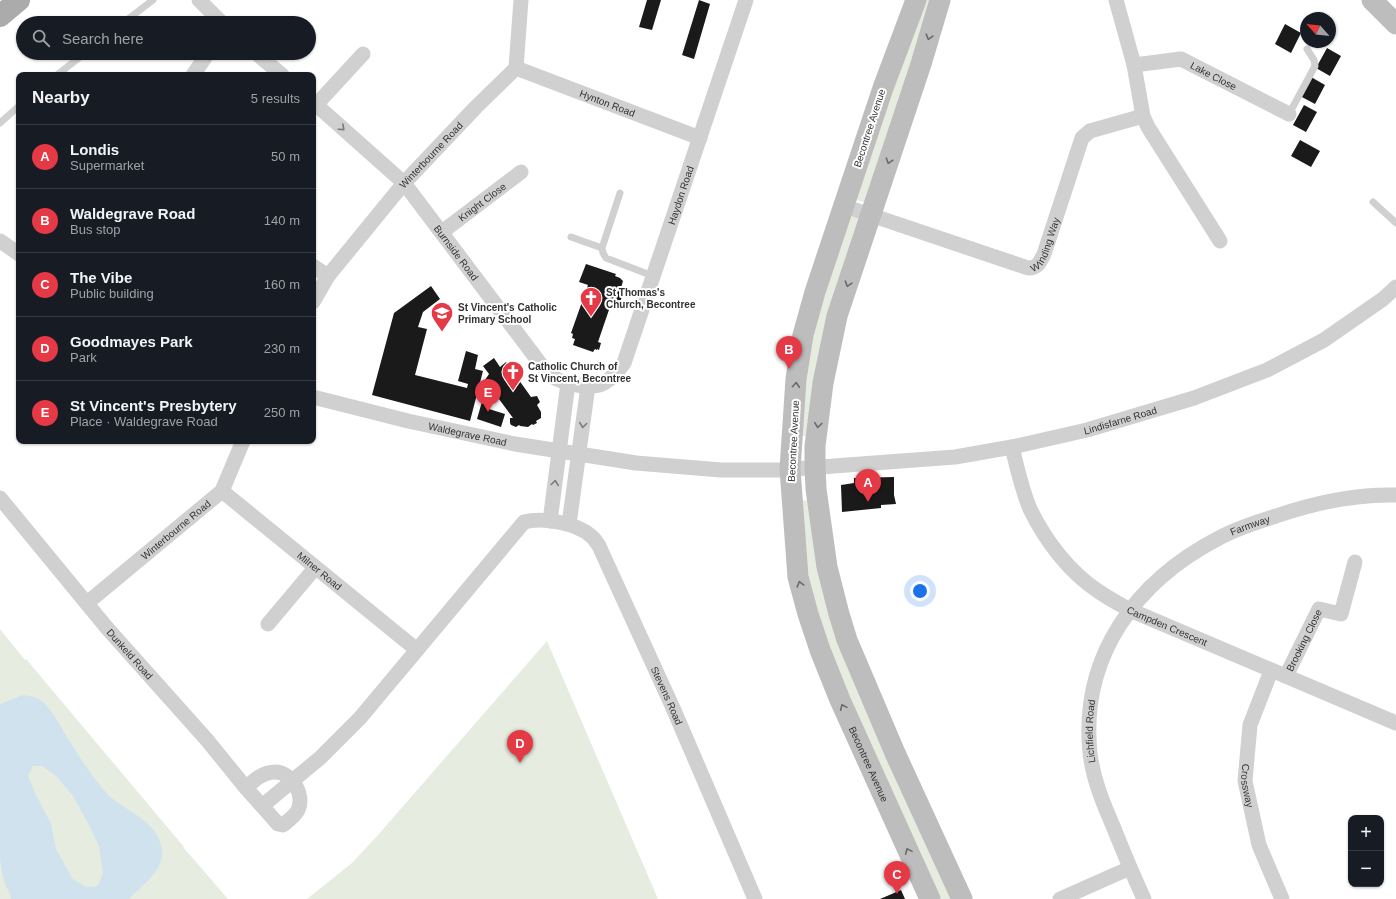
<!DOCTYPE html>
<html lang="en">
<head>
<meta charset="utf-8">
<style>
	:root { --surface:#171b24; --page:#20242c; --text:#f1f3f6; --muted:#9ea1a6; --line:#363941; --accent:#e63946 }
	body { margin:0; font-family:Arial,sans-serif; background:var(--page); color:var(--text) }
	.controls { position:absolute; right:12px; bottom:12px; display:grid; overflow:hidden; border-radius:8px; box-shadow:0 1px 3px #0004 }
	.controls button { width:36px; height:36px; display:grid; place-items:center; padding:0; border:0; border-bottom:1px solid var(--line); background:var(--surface); color:var(--text); font:20px sans-serif }
	.compass { position:absolute; left:1300px; top:12px; width:36px; height:36px; border-radius:50%; background:var(--surface); box-shadow:0 1px 3px #0004; rotate:297deg }
	.you { position:absolute; left:920px; top:591px; width:14px; height:14px; margin:-10px; border:3px solid #fff; border-radius:50%; background:#1a73e8; box-shadow:0 0 0 6px #1a73e833 }
	.badge { display:grid; place-items:center; width:26px; height:26px; border-radius:50%; background:var(--accent); color:#fff; font-size:13px; font-weight:700 }
	.pin { position:absolute; translate:-50% -33px; filter:drop-shadow(0 1px 2px #0008) }
	.pin::after { content:''; position:absolute; top:21px; width:14px; height:12px; background:inherit; clip-path:polygon(0 0,100% 0,50% 100%) }
	.list { margin:0; padding:0; list-style:none }
	h2 { display:flex; justify-content:space-between; align-items:center; height:52px; margin:0; padding:0 16px; font-size:17px }
	h2 small { font-size:13px; font-weight:400; color:var(--muted) }
	.list li { display:grid; grid-template-columns:26px 1fr auto; gap:12px; align-items:center; box-sizing:border-box; height:64px; padding:0 16px; border-top:1px solid var(--line) }
	.list b { display:block; font-size:15px; white-space:nowrap }
	.list p { margin:0; font-size:13px; white-space:nowrap; color:var(--muted) }
	.list em { font-size:13px; font-style:normal; color:var(--muted) }
	.icon { flex:none; width:22px; height:22px; fill:none; stroke:currentColor; stroke-width:2; stroke-linecap:round; stroke-linejoin:round }
	.map { position:relative; flex:none; width:1396px; height:899px; overflow:hidden }
	.search { position:absolute; background:var(--surface); box-shadow:0 1px 3px #0004; left:16px; top:16px; width:300px; height:44px; display:flex; align-items:center; gap:10px; box-sizing:border-box; padding:0 14px; border-radius:22px; color:var(--muted); font-size:15px }
	.panel { position:absolute; background:var(--surface); box-shadow:0 1px 3px #0004; left:16px; top:72px; width:300px; height:372px; border-radius:8px }
	.map>svg:first-child { display:block }
</style>
</head>
<body>
<div class="map">
<svg width="1396" height="899" viewBox="0 0 1396 899">
	<rect width="100%" height="100%" fill="#fff"/>
	<!-- green -->
	<path fill="#e6ecdf" d="M922,0H934L866,203L857,200L856,196Z
		M853,217L857,218L859,221L812,436H796L802,368L849,218Z
		M812,500L816,537L955,899H937L834,666L807,579L797,501Z
		M0,629L25,660L26,659L184,847H183L228,899H0Z
		M547,641L658,899H307L352,863L378,835Z"/>
	<!-- water -->
	<path fill="#cfe2ee" fill-rule="evenodd" d="M23,695C30,696 37,697 43,702C55,714 63,731 72,745C81,760 91,774 102,788C119,811 158,817 162,850C164,871 142,885 129,899H11L10,897V893C2,881 1,869 0,854V704ZM33,766H42L56,776L73,796L90,827L99,846L103,873L98,886L86,887L73,879L56,849L51,824L36,795L28,776Z"/>
	<!-- building -->
	<path fill="#1a1a1a" d="M647,0H661L652,30L639,27Z
		M699,0L710,4L694,59L682,55Z
		M1285,24L1301,33L1291,53L1275,44Z
		M1327,48L1341,56L1330,76L1316,68Z
		M1311,77L1325,85L1315,104L1300,96Z
		M1304,105L1317,112L1306,132L1293,125Z
		M1300,140L1320,151L1311,167L1291,156Z
		M586,264L616,274L615,276L620,278L623,281L619,295L622,296L620,303L612,301L598,342L601,343L599,350L597,349V350L595,349L593,352L573,345L575,339L572,338L573,334L571,333L588,285L579,282Z
		M431,286L440,299L423,312L418,327L427,329L415,375L467,388L468,384L458,381L466,351L478,355L475,369L483,371L470,421L372,395L394,313Z
		M494,358L500,367L506,362L531,397L537,396L540,402L537,405L541,412V418L536,421L537,423L533,425L532,424L528,427L520,426L519,425L516,427L511,425L510,423V418H513L485,380L489,374L483,366Z
		M483,398L491,401L489,409L505,414L501,427L477,419Z
		M894,477V495L896,504L881,505V508L842,512L841,485L854,483V478Z
		M901,890L905,899H880Z"/>
	<g fill="none" stroke-linecap="round" stroke-linejoin="round">
		<!-- lane -->
		<path stroke="#d0d0d0" stroke-width="7" d="M123,23L153,0
			M57,75L85,53
			M1289,114L1315,66L1314,60L1307,49
			M0,123L19,106
			M620,193L602,248L603,253L606,258L653,276
			M1373,202L1396,223
			M571,237L602,248"/>
		<!-- street -->
		<g stroke="#d0d0d0" stroke-width="15">
			<path d="M199,0L222,23"/>
			<path d="M1116,0L1134,65L1143,116L1148,127L1220,241"/>
			<path d="M256,53L282,75"/>
			<path id="s1" d="M1134,65L1181,59L1289,114"/>
			<path id="s2" d="M516,68L700,138"/>
			<path d="M193,75L208,53"/>
			<path id="s3" d="M313,102L404,183L542,366C546,369 549,374 553,377C564,384 593,390 604,383C613,378 618,371 624,363L746,0"/>
			<path d="M316,105L363,54"/>
			<path id="s4" d="M844,206L1028,268C1038,268 1040,262 1044,254L1082,138L1090,131L1143,116"/>
			<path id="s5" d="M442,232L521,172"/>
			<path d="M0,241L19,254"/>
			<path d="M313,266L328,276"/>
			<path id="s6" d="M313,302L328,276L404,183L476,107L516,68L521,0"/>
			<path id="s7" d="M313,397L408,421L515,444L636,463L721,470H780L955,457L1012,447L1087,430L1194,398L1267,370L1324,340L1383,299L1396,287"/>
			<path id="s8" d="M1012,447C1017,468 1022,490 1030,509C1045,540 1069,572 1098,591C1108,598 1119,604 1130,610L1396,723"/>
			<path id="s9" d="M222,491L417,650"/>
			<path id="s10" d="M0,498L107,628L207,740L246,788L278,824L283,825C288,821 295,816 298,810C305,795 292,772 275,772C263,772 254,780 246,788"/>
			<path d="M550,521L568,383"/>
			<path d="M569,524L588,386"/>
			<path id="s11" d="M87,603L222,491L243,441"/>
			<path d="M268,624L315,568"/>
			<path id="s12" d="M1271,671L1250,725L1245,781L1259,845L1282,899"/>
			<path id="s13" d="M1286,676L1319,609L1341,614L1355,562"/>
			<path id="s14" d="M262,806L320,758L360,718L524,522C542,517 577,523 591,536C594,538 597,543 599,546L673,708L755,899"/>
			<path d="M1060,899L1130,868"/>
			<path id="s15" d="M1144,899C1133,875 1123,851 1113,826C1103,803 1093,779 1090,753C1080,656 1136,581 1219,538C1237,528 1257,522 1276,516C1314,503 1356,494 1396,495"/>
		</g>
		<!-- secondary -->
		<g stroke="#bdbdbd" stroke-width="21">
			<path id="s16" d="M916,0L883,88L815,292L803,335L796,379L790,469L798,577L808,614L820,650L840,700L930,899"/>
			<path d="M940,0L921,64L837,316L823,383L815,446V467L816,489L827,567L839,614L847,640L895,753L962,899"/>
			<path d="M1372,0L1396,24"/>
		</g>
		<!-- primary -->
		<path stroke="#ababab" stroke-width="22" d="M0,16L19,0"/>
	</g>
	<!-- one-way arrows -->
	<defs><path id="oneway-chevron" d="M-2-3.5L2.5 0L-2 3.5" fill="none" stroke-width="1.6" stroke-linecap="round" stroke-linejoin="round"/></defs>
	<g stroke="#6a6a6a">
		<use href="#oneway-chevron" transform="translate(929 37) rotate(106)"/>
		<use href="#oneway-chevron" transform="translate(889 161) rotate(108)"/>
		<use href="#oneway-chevron" transform="translate(848 284) rotate(108)"/>
		<use href="#oneway-chevron" transform="translate(796 385) rotate(-86)"/>
		<use href="#oneway-chevron" transform="translate(818 425) rotate(97)"/>
		<use href="#oneway-chevron" transform="translate(800 584) rotate(-105)"/>
		<use href="#oneway-chevron" transform="translate(843 707) rotate(-114)"/>
		<use href="#oneway-chevron" transform="translate(908 851) rotate(-114)"/>
	</g>
	<g stroke="#7a7a7a">
		<use href="#oneway-chevron" transform="translate(342 128) rotate(42)"/>
		<use href="#oneway-chevron" transform="translate(583 425) rotate(98)"/>
		<use href="#oneway-chevron" transform="translate(555 483) rotate(-82)"/>
	</g>
	<!-- icons -->
	<defs>
		<g id="church-pin" transform="scale(1.15)"><path d="M0 17L-7.5 6A9.5 9.5 0 1 1 7.5 6Z" fill="#e63946" stroke="#fff"/><path d="M-1.2-6h2.4v3.5h3.3v2.4h-3.3V6h-2.4V-.1h-3.3v-2.4h3.3Z" fill="#fff"/></g>
		<g id="school-pin" transform="scale(1.15)"><path d="M0 17L-7.5 6A9.5 9.5 0 1 1 7.5 6Z" fill="#e63946" stroke="#fff"/><path d="M0-5L7-2L0 1L-7-2ZM-4 1L0 2.5L4 1V4Q0 6-4 4Z" fill="#fff"/></g>
	</defs>
	<g fill-rule="evenodd">
		<use href="#church-pin" x="591" y="298"/>
		<use href="#school-pin" x="442" y="313"/>
		<use href="#church-pin" x="513" y="372"/>
	</g>
	<g text-anchor="middle" stroke-width="4" stroke-linejoin="round" paint-order="stroke">
		<!-- street labels -->
		<g font-size="10" fill="#333" stroke="#fff">
			<text dy="4" stroke="none"><textPath href="#s1" startOffset="84">Lake Close</textPath></text>
			<text dy="4" stroke="none"><textPath href="#s2" startOffset="98">Hynton Road</textPath></text>
			<text transform="translate(869 128) rotate(-72)" y="4">Becontree Avenue</text>
			<text dy="4" stroke="none"><textPath href="#s6" startOffset="189">Winterbourne Road</textPath></text>
			<text dy="4" stroke="none"><textPath href="#s3" startOffset="625">Haydon Road</textPath></text>
			<text dy="4" stroke="none"><textPath href="#s5" startOffset="50">Knight Close</textPath></text>
			<text dy="4" stroke="none"><textPath href="#s4" startOffset="226">Winding Way</textPath></text>
			<text dy="4" stroke="none"><textPath href="#s3" startOffset="209">Burnside Road</textPath></text>
			<text dy="4" stroke="none"><textPath href="#s7" startOffset="819">Lindisfarne Road</textPath></text>
			<text dy="4" stroke="none"><textPath href="#s7" startOffset="159">Waldegrave Road</textPath></text>
			<text transform="translate(793 441) rotate(-87)" y="4">Becontree Avenue</text>
			<text dy="4" stroke="none"><textPath href="#s15" startOffset="457">Farmway</textPath></text>
			<text dy="4" stroke="none"><textPath href="#s11" startOffset="115">Winterbourne Road</textPath></text>
			<text dy="4" stroke="none"><textPath href="#s9" startOffset="126">Milner Road</textPath></text>
			<text dy="4" stroke="none"><textPath href="#s8" startOffset="250">Campden Crescent</textPath></text>
			<text dy="4" stroke="none"><textPath href="#s13" startOffset="40">Brooking Close</textPath></text>
			<text dy="4" stroke="none"><textPath href="#s10" startOffset="203">Dunkeld Road</textPath></text>
			<text dy="4" stroke="none"><textPath href="#s14" startOffset="635">Stevens Road</textPath></text>
			<text dy="4" stroke="none"><textPath href="#s15" startOffset="178">Lichfield Road</textPath></text>
			<text dy="4" stroke="none"><textPath href="#s16" startOffset="797">Becontree Avenue</textPath></text>
			<text dy="4" stroke="none"><textPath href="#s12" startOffset="119">Crossway</textPath></text>
		</g>
		<!-- poi labels -->
		<g font-size="10" font-weight="bold" fill="#333" stroke="#fff" text-anchor="start">
			<text x="606" y="296">St Thomas's<tspan x="606" dy="12">Church, Becontree</tspan></text>
			<text x="458" y="311">St Vincent's Catholic<tspan x="458" dy="12">Primary School</tspan></text>
			<text x="528" y="370">Catholic Church of<tspan x="528" dy="12">St Vincent, Becontree</tspan></text>
		</g>
	</g>
</svg>
<div class="controls">
<button>+</button>
<button>−</button>
</div>
<svg class="compass" viewBox="-18 -18 36 36"><path d="M0-13l5 13h-10z" fill="#e53935"/><path d="M0 13l5-13h-10z" fill="#9ea1a6"/></svg>
<div class="you"></div>
<div class="pin badge" style="left:868px;top:502px">A</div>
<div class="pin badge" style="left:789px;top:369px">B</div>
<div class="pin badge" style="left:897px;top:894px">C</div>
<div class="pin badge" style="left:520px;top:763px">D</div>
<div class="pin badge" style="left:488px;top:412px">E</div>
<div class="search"><svg class="icon" aria-label="search" viewBox="0 0 24 24"><circle cx="10" cy="10" r="6"/><path d="M15 15l6 6"/></svg>Search here</div>
<section class="panel">
<h2>Nearby<small>5 results</small></h2>
<ul class="list">
<li><span class="badge">A</span><div><b>Londis</b><p>Supermarket</p></div><em>50 m</em></li>
<li><span class="badge">B</span><div><b>Waldegrave Road</b><p>Bus stop</p></div><em>140 m</em></li>
<li><span class="badge">C</span><div><b>The Vibe</b><p>Public building</p></div><em>160 m</em></li>
<li><span class="badge">D</span><div><b>Goodmayes Park</b><p>Park</p></div><em>230 m</em></li>
<li><span class="badge">E</span><div><b>St Vincent's Presbytery</b><p>Place · Waldegrave Road</p></div><em>250 m</em></li>
</ul>
</section>
</div>
</body>
</html>
